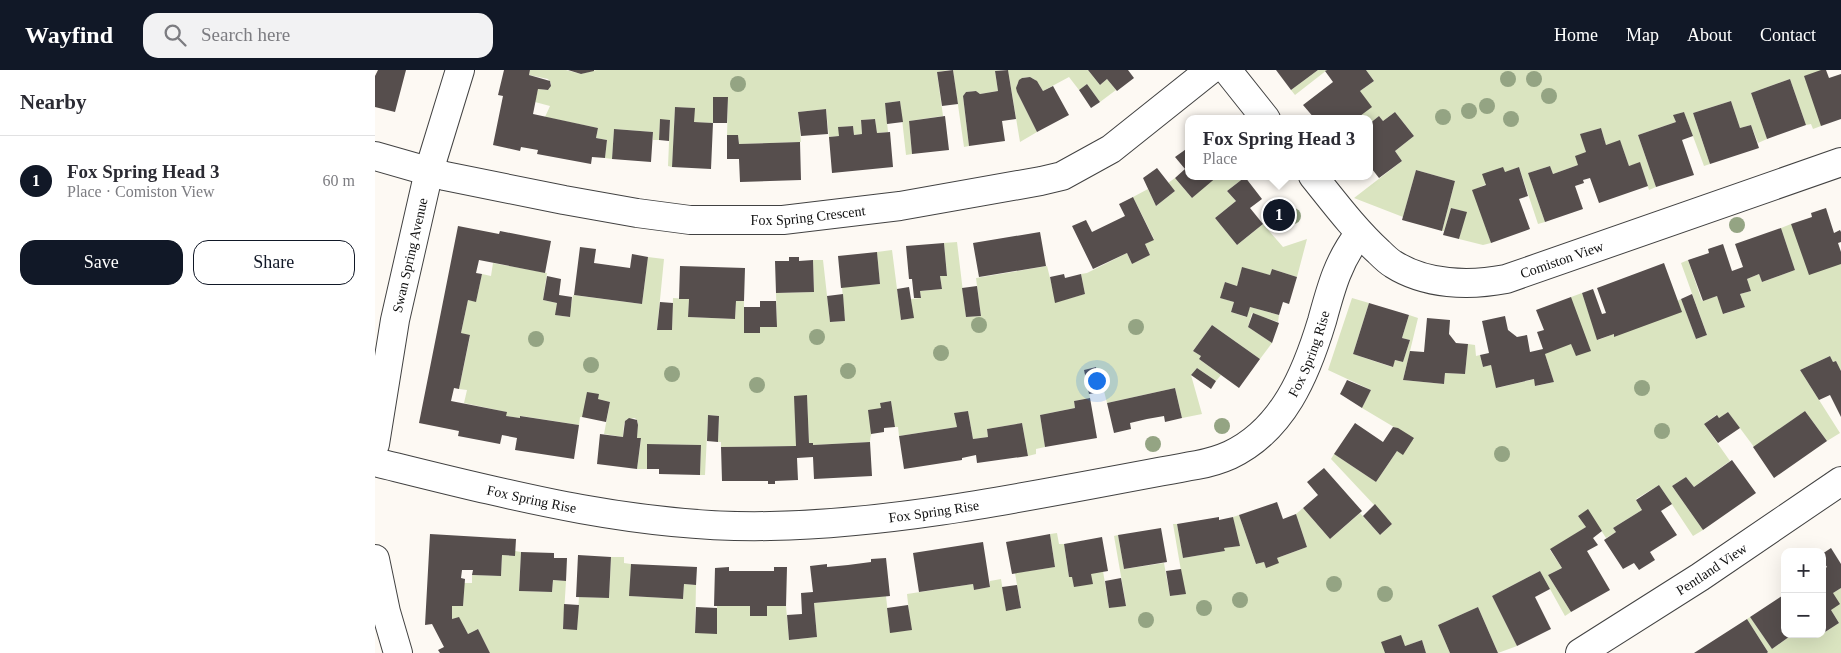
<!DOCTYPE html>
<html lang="en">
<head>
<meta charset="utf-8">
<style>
	:root { --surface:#fff; --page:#f2f2f3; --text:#2b2b33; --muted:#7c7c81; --line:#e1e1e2; --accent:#111827 }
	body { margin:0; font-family:"Times New Roman",serif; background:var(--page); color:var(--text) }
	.controls { position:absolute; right:15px; bottom:15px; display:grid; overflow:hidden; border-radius:10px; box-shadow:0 5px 20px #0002 }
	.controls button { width:45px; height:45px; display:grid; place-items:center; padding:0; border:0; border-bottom:1px solid var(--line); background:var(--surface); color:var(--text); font:25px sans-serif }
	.you { position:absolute; left:721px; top:310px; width:18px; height:18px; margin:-12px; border:4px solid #fff; border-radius:50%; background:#1a73e8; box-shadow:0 0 0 8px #1a73e833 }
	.badge { display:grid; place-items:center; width:32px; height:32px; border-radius:50%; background:var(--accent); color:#fff; font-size:16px; font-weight:700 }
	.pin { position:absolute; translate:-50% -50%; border:2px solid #fff; box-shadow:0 1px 5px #0006 }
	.popup { position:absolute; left:810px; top:45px; width:188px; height:65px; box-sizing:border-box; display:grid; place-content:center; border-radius:10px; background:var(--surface); filter:drop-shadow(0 1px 4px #0005); font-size:16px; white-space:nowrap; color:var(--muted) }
	.popup b { font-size:19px; color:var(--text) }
	.popup::after { content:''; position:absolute; left:50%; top:100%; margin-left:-10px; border:10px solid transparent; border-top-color:var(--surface) }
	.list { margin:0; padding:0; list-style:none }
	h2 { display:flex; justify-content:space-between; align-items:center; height:65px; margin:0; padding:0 20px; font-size:21px }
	h2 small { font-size:16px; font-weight:400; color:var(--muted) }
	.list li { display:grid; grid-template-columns:32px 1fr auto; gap:15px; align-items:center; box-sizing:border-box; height:90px; padding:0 20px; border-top:1px solid var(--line) }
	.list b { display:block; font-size:19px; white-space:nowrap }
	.list p { margin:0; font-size:16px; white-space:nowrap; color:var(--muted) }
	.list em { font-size:16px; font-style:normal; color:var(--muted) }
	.actions { display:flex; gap:10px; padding:15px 20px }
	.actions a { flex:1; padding:11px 0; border:1px solid var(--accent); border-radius:15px; text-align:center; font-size:18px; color:var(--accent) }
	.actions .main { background:var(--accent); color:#fff }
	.icon { flex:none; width:28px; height:28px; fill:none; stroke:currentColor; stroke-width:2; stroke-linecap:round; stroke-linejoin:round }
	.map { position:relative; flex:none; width:1466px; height:583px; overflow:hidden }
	header { display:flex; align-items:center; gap:30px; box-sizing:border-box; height:70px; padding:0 25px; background:var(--accent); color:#fff }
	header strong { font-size:24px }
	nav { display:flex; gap:28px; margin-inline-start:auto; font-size:18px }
	.search { width:350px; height:45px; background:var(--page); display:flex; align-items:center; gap:12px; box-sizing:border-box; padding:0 18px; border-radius:15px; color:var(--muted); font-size:19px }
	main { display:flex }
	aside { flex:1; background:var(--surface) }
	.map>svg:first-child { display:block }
</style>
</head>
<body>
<header>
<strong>Wayfind</strong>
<div class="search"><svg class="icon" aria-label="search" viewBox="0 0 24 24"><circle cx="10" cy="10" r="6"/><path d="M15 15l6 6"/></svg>Search here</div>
<nav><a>Home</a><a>Map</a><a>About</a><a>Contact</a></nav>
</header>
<main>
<aside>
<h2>Nearby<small></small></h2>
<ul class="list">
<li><span class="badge">1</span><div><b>Fox Spring Head 3</b><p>Place · Comiston View</p></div><em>60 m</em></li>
</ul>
<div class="actions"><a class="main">Save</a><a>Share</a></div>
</aside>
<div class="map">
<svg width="1466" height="583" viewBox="0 0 1466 583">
	<rect width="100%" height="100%" fill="#fdf9f3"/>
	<!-- green -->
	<path fill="#dae4c0" d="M155,0H191L206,4L221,0H575L562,2L568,46L534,51L537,84L531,85L525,31L510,33L513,62L502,63L500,49L486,50L487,64L479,65L478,56L464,57V66L454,67L451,39L423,42L426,72L364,74L363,65H352L353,28L339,27L338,53L319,52V38L300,37L297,97L293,96L295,50H285L284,70H278V62L239,59L237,89L230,88L232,70L221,68L223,58L170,47L175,36L160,32L163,19L173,20L175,18L176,13L173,9L154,5Z
		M578,0H627L620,1L623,21L605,24L601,21L591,22L588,26L594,76L589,77Z
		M633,0H713L725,15L732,9L741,20L725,32L712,14L704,20L694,7L668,21C663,12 659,5 647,8L642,14V22L662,62L645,72Z
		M943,0H952L920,25L916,20Z
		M991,0H1446V56L1438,59L1436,54L1431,55L1415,9L1376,23L1392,69L1383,73L1376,55L1365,58L1356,31L1318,43L1335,94L1329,96L1309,42L1299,45L1301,52L1263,65L1281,117L1274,120L1265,93L1254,96L1245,71L1231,75L1226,58L1206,64L1211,82L1203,95L1178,104L1175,96L1153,103L1170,152L1163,154L1144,97C1127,103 1115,114 1098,120L1116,173L1108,175L1084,169L1091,142L1076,138L1069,161H1067L1080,111L1041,100L1028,147L979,128L1027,91L1020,81L1039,66L1020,42L1008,51L1004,46L994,54V49H981L985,21L999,11Z
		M841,106L870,107L852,121L861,131L840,148L862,175L888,154L908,177L932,169L922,207L897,199L895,205L867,198L862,216L850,212L846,228L859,232L856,242L871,247L875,237L904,245L903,252L877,243L873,257L897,273L885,289L837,255L818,281L826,286L824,289L846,305L841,311L822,298L816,305L827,344L807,348L800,318L732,333L729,321L725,322L721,297L710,300L715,328L699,331L700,338L665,345L670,377L661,379V384L653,386L647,353L612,359L613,367L598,369L593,341L580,343L582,357L524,366L523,357H520L516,331L506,333C507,347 495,359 495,372L438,375L437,373H434L432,326L421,376L346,377V372H343L344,346L333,345L330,405H325L326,375L272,374V399H262L266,369L262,368L263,352L260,348L252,349L249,354L248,367L229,364L235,332L223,329L207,347H205L204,355L146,346L145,348L131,346V342L89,333L92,320L84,319L95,266L86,263L93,230L101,231L107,204L116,206L118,193L172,203L168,230L182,233L181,245L194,247L198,225L267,234L273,187L289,189L282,260H297L298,228L314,229L313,247L360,249L361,231H369V263H384L385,257L402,256L401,223L439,222L438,190H448L455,252L470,251L467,217L505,214L502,182L517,180L526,250L538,248L536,229L546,228L545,221L567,219L565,206L572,205L569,173L582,172L591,247L606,246L601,208L672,196L681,232L710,224L706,204L712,203L752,183L757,194L775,185L770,174L779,169L758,127L773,119L781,136L800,121L793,113L800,108L817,128Z
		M1416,154L1466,194V301L1461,291L1458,292L1455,286L1425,300L1465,363L1452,371L1430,341L1379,377L1353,342L1344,348L1341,345L1329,354L1355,391L1319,417L1311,407L1297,416L1328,460L1318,466L1284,415L1261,429L1267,440L1238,458L1241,462L1231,468L1213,440L1203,446L1211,457L1175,480L1187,498L1173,505L1196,542L1190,546L1165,501L1117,526L1142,576L1123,583L1103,537L1063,555L1075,583H1051L1047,570L1010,583H115L103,559L93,564L84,548L77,549V536H88L89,513H97V505L126,506L127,485L140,486V481L146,482L144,521L177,522L178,510L191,511L188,559H202L204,527L234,528L236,487H249V493L256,494L255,526L308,529L309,514L321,515L320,563H342V536H375L376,546H392V536H411L414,570L442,567L439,533L511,526L515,562L536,560L532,524L598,514L599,520L615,517V511L626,509L631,540L646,538L640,503L680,497L675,464L682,463L684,474H689L694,507L728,501L734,538L751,535L739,466L743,465L749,499L789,493L795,526L810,524L798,454H802L808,488L850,481L849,478L864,476L858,447L864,445L881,494L889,492L891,497L902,488L932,477L921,444L928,438L955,469L985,443L1005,465L1017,454L956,389L959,384L1001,412L1022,381L1039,369L987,338L996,320L953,300L977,228L994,233L978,284L1017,297L1020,290L1028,292L1035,270L1027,268L1034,245L1043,248L1028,310L1069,314L1070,303L1090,304L1093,274L1100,275L1101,286L1105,285L1108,297L1116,295L1122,318L1159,309L1161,316L1179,312L1170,284L1196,227L1207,223L1223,270L1239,264V267L1306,229L1321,269L1332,265L1306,193L1313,190L1327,231L1342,226L1349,244L1370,237L1365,224L1376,221L1372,209L1384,204L1387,212L1420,200L1406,158Z
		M1466,518V583H1392L1393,582L1372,549L1375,547L1397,579L1418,564H1447L1464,553L1456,540L1458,523Z"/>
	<!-- building -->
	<path fill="#564e4d" d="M3,0H31L20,42L0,37V6Z
		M129,0H155L154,5L175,11L176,16L173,20L163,19L158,44L223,58L221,68L232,70L230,88L217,87L216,94L162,84L163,80L146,77L145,81L118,75L128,26L123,25Z
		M193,0H219V1L206,4Z
		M578,0L583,34L567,36L562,2Z
		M633,0L641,49L627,51L630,71L594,76L588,26L591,22L601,21L605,24L623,21L620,1Z
		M713,0H753L759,8L742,21L732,9L725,15Z
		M901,0H943L916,20Z
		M952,0H991L999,11L985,21L997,37L981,49H940L928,35L958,12L950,1Z
		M1446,0H1451L1454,8L1466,4V49L1446,56L1429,6Z
		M655,7L662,11L668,21L678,16L694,45L662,62L642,22L641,18L644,10L647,8Z
		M1415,9L1431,55L1392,69L1376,23Z
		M712,14L725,32L716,38L704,20Z
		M338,27H353L352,53H338L336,99L297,97L300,37L320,38L319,52L338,53Z
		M525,31L528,52L512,54L510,33Z
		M1356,31L1365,58L1376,55L1384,78L1335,94L1318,43Z
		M451,39L453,64L426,66L423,42Z
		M1020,42L1039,66L1020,81L1027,91L1004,108L997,99L994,101V54L1004,46L1008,51Z
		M1309,42L1318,66L1307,70L1319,105L1281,117L1263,65L1301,52L1298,45Z
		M570,46L574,80L537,84L534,51Z
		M285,49L295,50L294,71L284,70Z
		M500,49L502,63L515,62L518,97L457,103L454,67L464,66L463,57L478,56L479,65L487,64L486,50Z
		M1226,58L1231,75L1245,70L1254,96L1265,92L1273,116L1224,133L1215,108L1208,110L1209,113L1200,116L1208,139L1170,152L1153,103L1175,96L1178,104L1203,95L1200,86L1211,82L1205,64Z
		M239,59L278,62L276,92L237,89Z
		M352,65H363L364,74L425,72L426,110L365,112L364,89H352Z
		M814,77V106H843L817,128L800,108L810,99L800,87Z
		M1128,97L1130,102L1144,97L1153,126L1144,129L1155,159L1116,173L1097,120L1111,115L1107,104Z
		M782,98L800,121L781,136L768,108Z
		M1041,100L1080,111L1067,161L1027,150Z
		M870,107L887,129L875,138L888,154L862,175L840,148L861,131L852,121Z
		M758,127L779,170L770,174L775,185L757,194L752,183L718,199L697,156L711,150L717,162L750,146L744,134Z
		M904,131L917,147L904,159L890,144Z
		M1076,138L1092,142L1084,169L1068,165Z
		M1451,138L1459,163L1465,160L1466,162V172L1463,173L1466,182V194L1434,205L1416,154L1437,147L1436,143Z
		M83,156L124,164L125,161L176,171L170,203L104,190L101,203L107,204L101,232L93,230L86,263L95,265L84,319L79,318L76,331L132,342L131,346L145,348V346L204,355L199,389L140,380L142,368L127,365L125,374L83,366L84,361L44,353Z
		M1406,158L1420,200L1387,212L1384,204L1372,209L1376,221L1365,224L1370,237L1348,244L1342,226L1328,231L1313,190L1334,183L1333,179L1348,174L1357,201L1368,197L1360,174Z
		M665,162L671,196L604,207L598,173Z
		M569,173L572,206H565L567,219L545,221L546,228H539L537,209H534L531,176Z
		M205,177L221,179L219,193L255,198L257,184L273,187L267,234L199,225Z
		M502,182L505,214L466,218L463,186Z
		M414,187H424V191L438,190L439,222L401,223L400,191H414Z
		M1289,193L1307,242L1239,267V264L1222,270L1207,223L1218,219L1227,244L1231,243L1222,218Z
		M305,196L370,198L369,231H361L360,249L313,247L314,229H304Z
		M867,197L895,205L897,199L922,207L914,234L908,232L904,245L875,237L872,247L856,242L859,232L845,228L850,212L862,216Z
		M689,204L690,208L706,204L710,224L680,233L675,207Z
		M172,206L186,209L184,225L197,227L195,247L180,245L182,233L168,230Z
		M602,216L606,246L591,247L587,218Z
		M534,217L539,248L526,250L522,219Z
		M468,224L470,251L455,252L452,226Z
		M1317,224L1332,265L1321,269L1306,229Z
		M1196,227L1216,281L1201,286L1196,274L1170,284L1179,312L1160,316L1159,309L1121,318L1116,295L1108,297L1105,285L1114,283L1107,251L1130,246L1133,260L1142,267L1152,265L1155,282L1168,279L1162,262L1169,260L1161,240Z
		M385,231H401L402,257H385V263H369V237H385Z
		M285,232L298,233L297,260H282Z
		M994,233L1034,245L1027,268L1035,270L1028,292L1020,290L1018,297L978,284Z
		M878,243L904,253L897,273L873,257Z
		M1052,248L1075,250L1074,264L1081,273L1093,274L1090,304L1070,303L1069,314L1028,310L1035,281L1049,282Z
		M837,255L885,289L864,318L824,289L826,286L818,281Z
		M1455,286L1458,292L1461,291L1466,301V347L1455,325L1444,330L1425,300Z
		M721,297L725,322L714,324L709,300Z
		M822,298L841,311L836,319L816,305Z
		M972,310L996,320L987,338L965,324Z
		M800,318L807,348L790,352L789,346L772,349L755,353L756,359L739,363L732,333Z
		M212,322L224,324L223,329L235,332L231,352L207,347Z
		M432,325L434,373H438V375L495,372L497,406L439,409L438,387L422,388L423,410L400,411V414H393V411H347L346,377L421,376L419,326Z
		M715,328L722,368L670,377L665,345L700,338L699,331Z
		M516,331L520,357L509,358V362L496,364L493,340L506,338L505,333Z
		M593,341L598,369L613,367L612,359L647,353L653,386L602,393L601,385L587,388V390L529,399L524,366L582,357L579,343Z
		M1430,341L1452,371L1399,408L1378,377Z
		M1353,342L1365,358L1343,373L1329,354L1342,345L1344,348Z
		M333,345L344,346L343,372L332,371Z
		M254,348L262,350L263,355L262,368H266L262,399L222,394L225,364L248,367L250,351Z
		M980,353L1008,372L1018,357L1023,358L1039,368L1028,385L1022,381L1001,412L959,384Z
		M272,374L326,375L325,405L284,404V399H272Z
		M1357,390L1381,423L1328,460L1297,416L1311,407L1319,417Z
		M949,398L987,441L955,469L928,438L943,425L932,412Z
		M1284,415L1297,434L1286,441L1302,465L1275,482L1280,490L1264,500L1259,493L1248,499L1229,470L1241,462L1238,458L1267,440L1261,430Z
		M902,432L908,449L921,444L932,477L902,488L904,493L891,498L889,492L881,494L864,445Z
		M1000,434L1017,454L1005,465L988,446Z
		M1213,439L1227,461L1218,468L1223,475L1212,481L1235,520L1196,542L1173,505L1187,498L1175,479L1211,457L1203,446Z
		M844,447V450L858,447L865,476L849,478L850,481L808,488L802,454Z
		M786,458L792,492L749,499L743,465Z
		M55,464L141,469L140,486L127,485L126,506L97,505L98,500H87L86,508L90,509L88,536H77V549L84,547L93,564L103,559L115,583H65L63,580L69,577L57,554L50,555Z
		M675,464L680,497L637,504L631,472Z
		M727,467L733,501L716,504L718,514L699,517L697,507H694L689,474Z
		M608,472L615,517L599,520L598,514L544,522L538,483Z
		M1456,478L1466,494V518L1458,523L1465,534L1456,540L1464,553L1447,564V500L1452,497L1447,490V484Z
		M146,482L179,483V488H192L191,511L178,510L177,522L144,521Z
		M203,485L236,487L234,528L201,527Z
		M511,488L515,526L439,533L442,567L414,570L412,545L427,544L426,523L438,522L435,496L452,494V497L473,495L496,492V489Z
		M256,494L322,497L321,515L309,514L308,529L254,526Z
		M354,497V501H399V497H412L411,536H392V546H375V536H339L340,498Z
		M806,499L811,524L795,526L791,501Z
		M1165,501L1175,519L1160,527L1176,559L1142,576L1117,526Z
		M746,508L751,536L734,538L730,511Z
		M642,515L646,538L631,541L627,517Z
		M1410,524V564H1418L1397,579L1375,547Z
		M189,534L204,535L202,560L188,559Z
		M533,535L537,560L515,563L512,538Z
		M321,537L342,538V564L320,563Z
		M1103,537L1123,583H1075L1063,555Z
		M1372,549L1393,582L1392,583H1319Z
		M1026,565L1030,576L1047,570L1051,583H1010L1006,572Z"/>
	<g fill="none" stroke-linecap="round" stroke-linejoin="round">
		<!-- minor casing -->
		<g stroke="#424242" stroke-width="30">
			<g id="minor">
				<path d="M852,0L891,49"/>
				<path id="s1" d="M0,86L70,106L189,130L262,143L315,150H408L525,136L666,111L687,106L736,79L835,0"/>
				<path id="s2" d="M938,106C959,132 979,159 1004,182C1008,186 1013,191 1018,194C1051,215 1094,216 1131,209L1466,92"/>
				<path id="s3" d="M0,374L20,250L54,101L85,0"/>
				<path id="s4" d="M0,392C129,424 261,459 395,456C539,453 681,420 822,395C833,393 844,390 855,385C908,360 931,304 947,251C956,218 963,191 984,164"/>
				<path d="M0,489L11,542L23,583"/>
				<path id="s5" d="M1205,583L1325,507L1466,411"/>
			</g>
		</g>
		<!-- minor -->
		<use href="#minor" stroke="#fff" stroke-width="28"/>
	</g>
	<!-- trees -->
	<g fill="#94a483">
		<circle cx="1133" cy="9" r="8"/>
		<circle cx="1159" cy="9" r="8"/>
		<circle cx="363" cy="14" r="8"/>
		<circle cx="1174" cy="26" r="8"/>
		<circle cx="1112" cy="36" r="8"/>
		<circle cx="1094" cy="41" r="8"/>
		<circle cx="1068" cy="47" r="8"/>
		<circle cx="1136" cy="49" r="8"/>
		<circle cx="918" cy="146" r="8"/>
		<circle cx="1362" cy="155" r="8"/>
		<circle cx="604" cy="255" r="8"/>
		<circle cx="761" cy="257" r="8"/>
		<circle cx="442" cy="267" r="8"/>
		<circle cx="161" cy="269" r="8"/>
		<circle cx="566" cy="283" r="8"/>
		<circle cx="216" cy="295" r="8"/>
		<circle cx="473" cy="301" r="8"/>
		<circle cx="297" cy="304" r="8"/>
		<circle cx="382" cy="315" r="8"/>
		<circle cx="1267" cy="318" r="8"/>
		<circle cx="847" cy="356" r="8"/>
		<circle cx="1287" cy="361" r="8"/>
		<circle cx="778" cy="374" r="8"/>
		<circle cx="1127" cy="384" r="8"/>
		<circle cx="959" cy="514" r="8"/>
		<circle cx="1010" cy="524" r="8"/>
		<circle cx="865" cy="530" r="8"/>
		<circle cx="829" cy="538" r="8"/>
		<circle cx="771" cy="550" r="8"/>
	</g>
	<g text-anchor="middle" stroke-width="5" stroke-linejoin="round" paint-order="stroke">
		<!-- street labels -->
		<g font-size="14" fill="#0f0f0f" stroke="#fff">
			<text dy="5" stroke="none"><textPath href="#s1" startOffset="440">Fox Spring Crescent</textPath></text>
			<text dy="5" stroke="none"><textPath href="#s3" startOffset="192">Swan Spring Avenue</textPath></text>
			<text dy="5" stroke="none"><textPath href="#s2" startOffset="295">Comiston View</textPath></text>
			<text dy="5" stroke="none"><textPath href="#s4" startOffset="1000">Fox Spring Rise</textPath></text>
			<text dy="5" stroke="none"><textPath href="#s4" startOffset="161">Fox Spring Rise</textPath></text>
			<text dy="5" stroke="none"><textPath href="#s4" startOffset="566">Fox Spring Rise</textPath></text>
			<text dy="5" stroke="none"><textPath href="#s5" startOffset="156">Pentland View</textPath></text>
		</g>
	</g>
</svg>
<div class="controls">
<button>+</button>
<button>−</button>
</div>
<div class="you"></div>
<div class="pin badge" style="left:904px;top:145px">1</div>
<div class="popup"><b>Fox Spring Head 3</b>Place</div>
</div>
</main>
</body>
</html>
